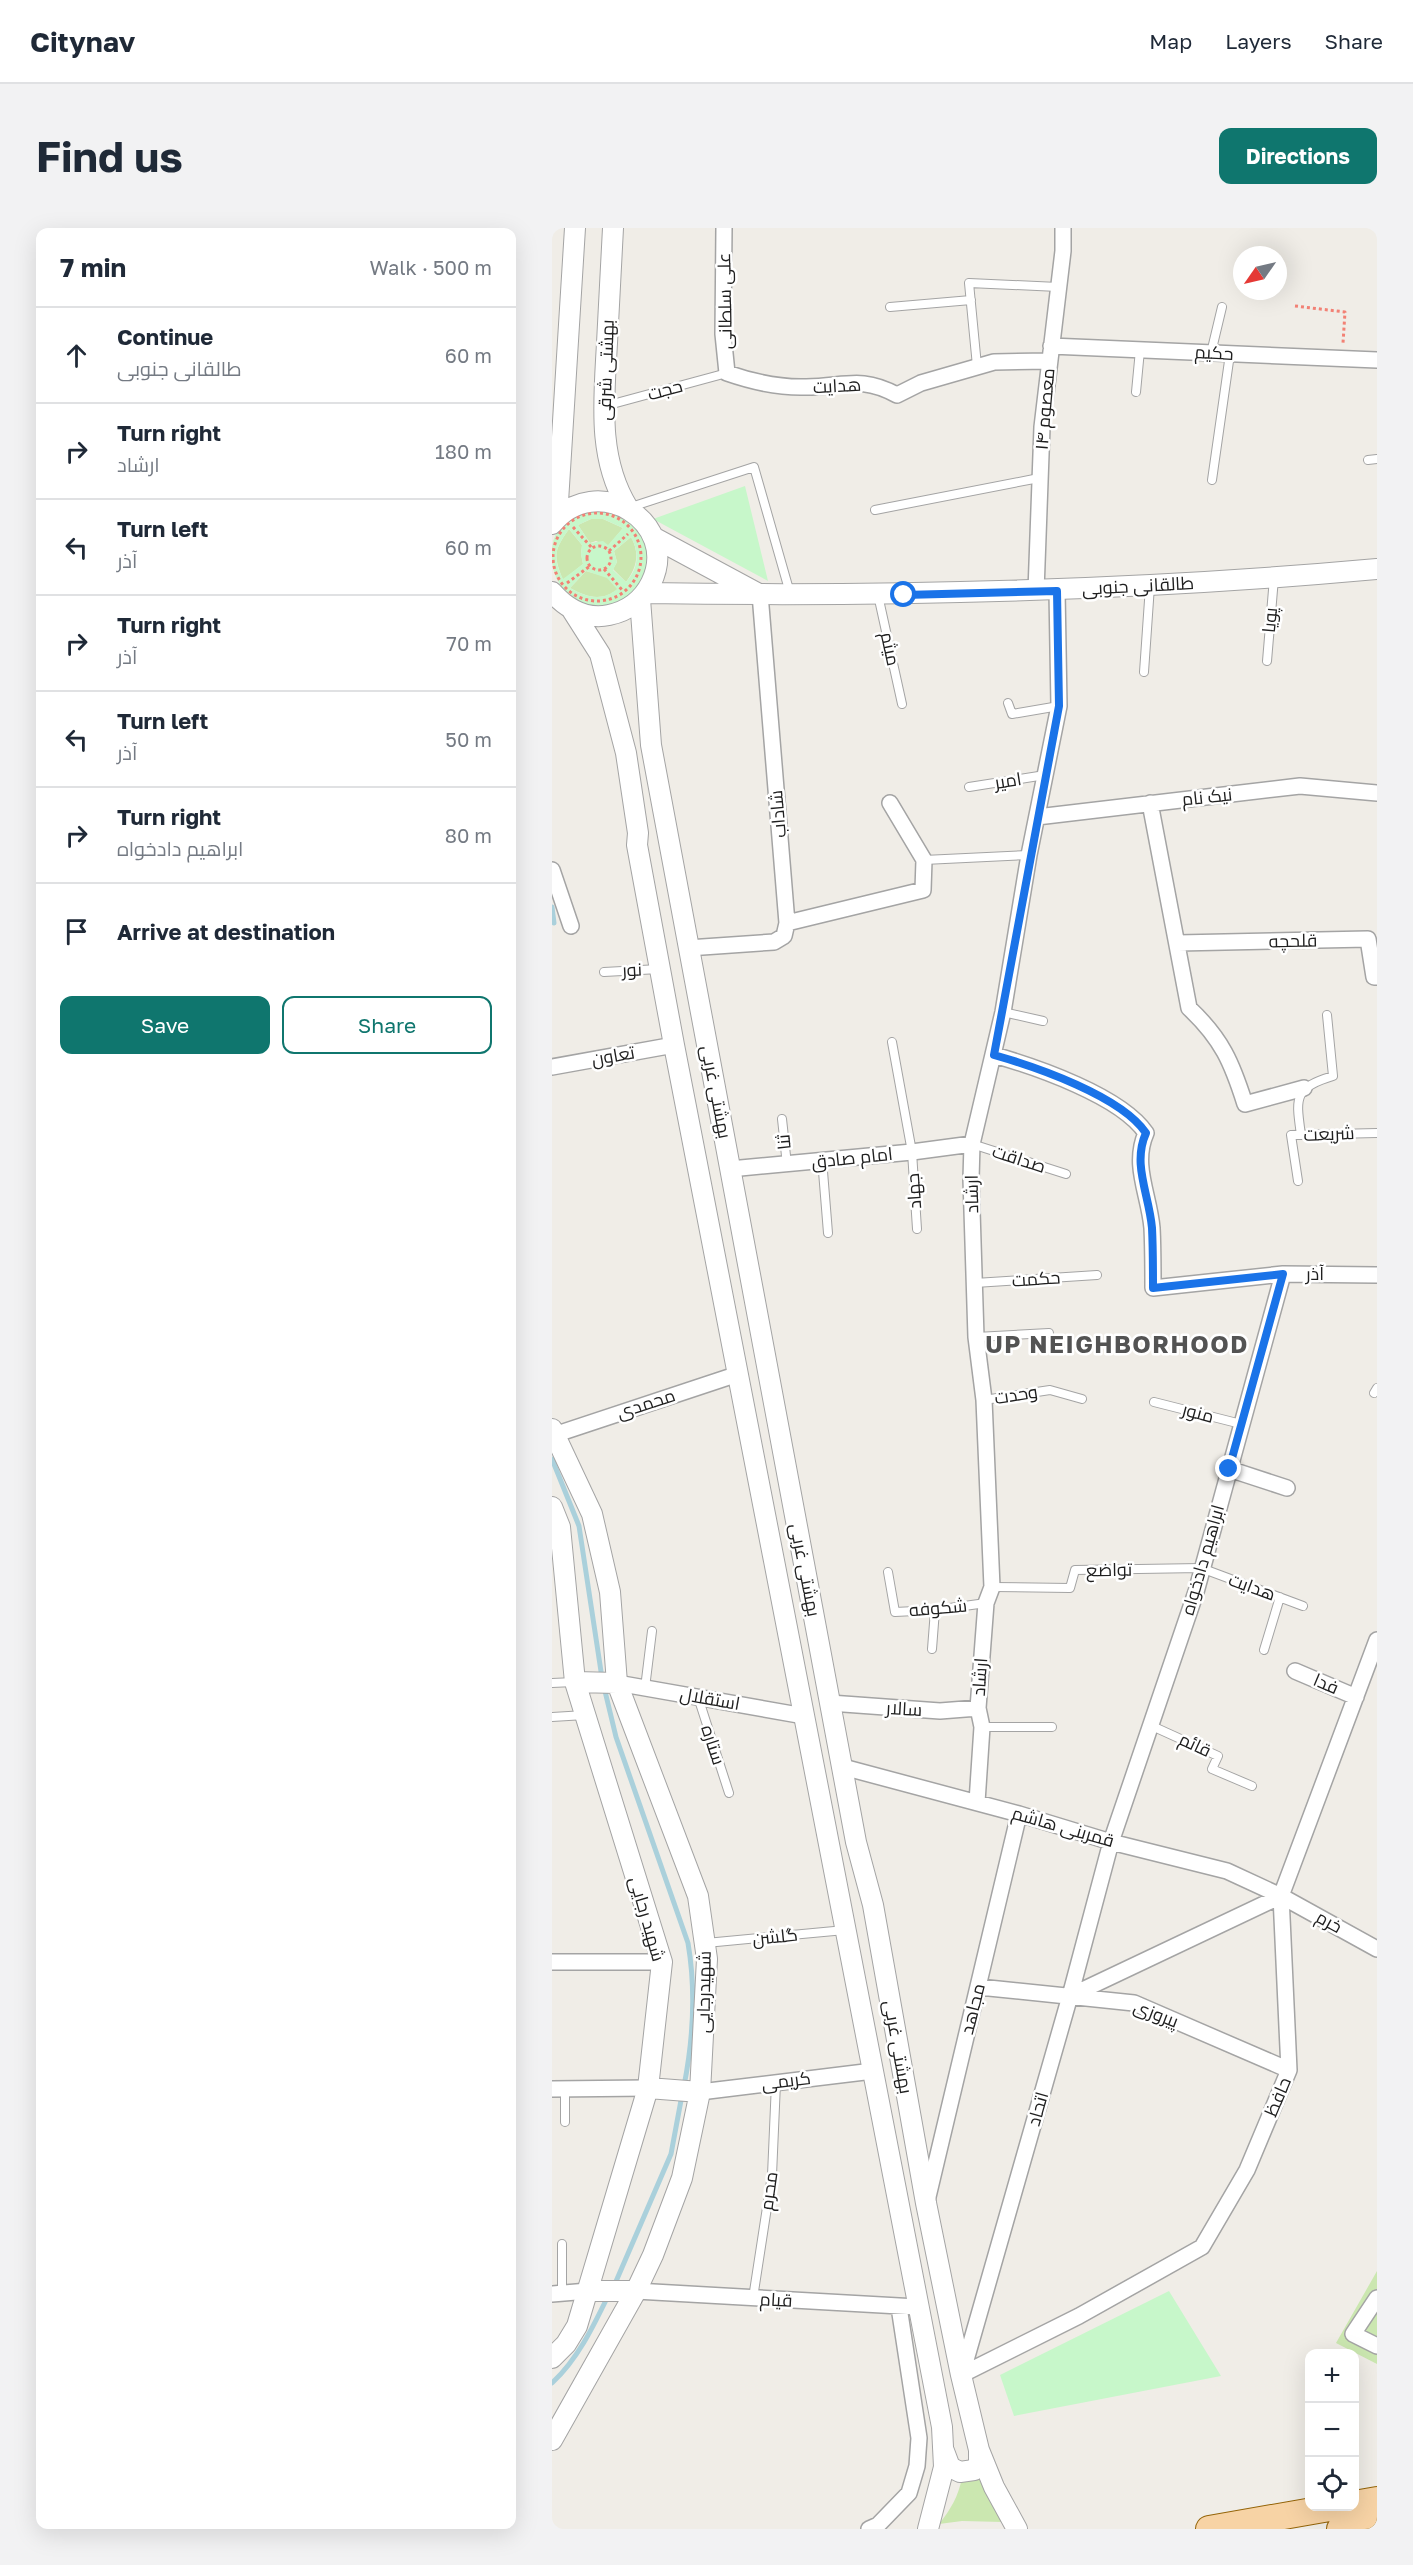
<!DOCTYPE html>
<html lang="en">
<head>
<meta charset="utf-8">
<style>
	:root { --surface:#fff; --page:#f2f2f3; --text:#1f2937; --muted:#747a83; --line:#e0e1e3; --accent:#0f766e }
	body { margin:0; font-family:"Golos Text",Cairo,sans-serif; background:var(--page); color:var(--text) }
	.controls { position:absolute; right:18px; bottom:18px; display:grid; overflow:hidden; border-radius:12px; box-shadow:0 6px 24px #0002 }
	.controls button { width:54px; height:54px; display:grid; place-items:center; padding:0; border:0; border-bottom:2px solid var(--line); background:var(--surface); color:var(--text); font:30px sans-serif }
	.compass { position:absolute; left:681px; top:18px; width:54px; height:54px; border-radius:50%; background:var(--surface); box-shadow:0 6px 24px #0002; rotate:236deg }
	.stop { position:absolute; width:18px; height:18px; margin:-14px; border:4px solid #1a73e8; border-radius:50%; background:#fff }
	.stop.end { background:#1a73e8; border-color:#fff; box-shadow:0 2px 6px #0008 }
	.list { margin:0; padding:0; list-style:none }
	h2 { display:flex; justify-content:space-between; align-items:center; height:78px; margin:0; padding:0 24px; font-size:26px }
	h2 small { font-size:20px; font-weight:400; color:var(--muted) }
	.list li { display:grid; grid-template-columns:39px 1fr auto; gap:18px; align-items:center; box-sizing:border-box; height:96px; padding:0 24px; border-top:2px solid var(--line) }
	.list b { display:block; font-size:22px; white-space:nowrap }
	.list p { margin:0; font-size:20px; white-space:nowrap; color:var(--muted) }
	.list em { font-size:20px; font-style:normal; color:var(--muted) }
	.actions { display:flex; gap:12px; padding:18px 24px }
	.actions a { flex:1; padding:14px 0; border:2px solid var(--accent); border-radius:12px; text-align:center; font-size:21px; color:var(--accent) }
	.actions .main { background:var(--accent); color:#fff }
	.icon { flex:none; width:33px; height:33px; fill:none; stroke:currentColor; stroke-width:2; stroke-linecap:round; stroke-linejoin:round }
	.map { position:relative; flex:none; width:825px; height:2301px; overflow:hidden; border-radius:12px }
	header { display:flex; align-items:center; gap:36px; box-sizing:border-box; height:84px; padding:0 30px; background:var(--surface); border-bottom:2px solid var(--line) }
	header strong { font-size:28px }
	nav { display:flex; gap:33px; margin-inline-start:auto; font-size:21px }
	.intro { display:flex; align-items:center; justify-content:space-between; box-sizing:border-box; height:144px; padding:0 36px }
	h1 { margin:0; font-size:42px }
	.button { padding:15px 27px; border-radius:12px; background:var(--accent); color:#fff; font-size:21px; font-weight:700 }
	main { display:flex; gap:36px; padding:0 36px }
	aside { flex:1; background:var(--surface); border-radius:12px; box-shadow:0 6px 24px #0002 }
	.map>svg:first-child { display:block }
</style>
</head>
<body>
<header>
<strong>Citynav</strong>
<nav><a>Map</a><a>Layers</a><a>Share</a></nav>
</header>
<div class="intro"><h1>Find us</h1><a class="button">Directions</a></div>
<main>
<aside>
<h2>7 min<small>Walk · 500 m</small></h2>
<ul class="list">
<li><svg class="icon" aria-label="ahead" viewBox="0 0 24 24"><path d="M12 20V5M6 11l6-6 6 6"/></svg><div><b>Continue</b><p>طالقانی جنوبی</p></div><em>60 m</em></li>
<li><svg class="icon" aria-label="right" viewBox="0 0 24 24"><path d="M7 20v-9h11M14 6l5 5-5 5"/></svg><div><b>Turn right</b><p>ارشاد</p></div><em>180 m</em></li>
<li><svg class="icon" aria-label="left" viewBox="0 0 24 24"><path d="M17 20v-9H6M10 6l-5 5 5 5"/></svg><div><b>Turn left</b><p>آذر</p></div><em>60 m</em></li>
<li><svg class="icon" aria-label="right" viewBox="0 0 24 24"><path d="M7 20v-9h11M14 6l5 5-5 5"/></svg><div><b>Turn right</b><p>آذر</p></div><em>70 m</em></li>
<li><svg class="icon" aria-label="left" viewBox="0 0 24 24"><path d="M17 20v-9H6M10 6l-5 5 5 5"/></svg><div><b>Turn left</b><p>آذر</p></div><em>50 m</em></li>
<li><svg class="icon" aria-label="right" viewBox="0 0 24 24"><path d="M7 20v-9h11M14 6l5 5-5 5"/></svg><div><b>Turn right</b><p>ابراهیم دادخواه</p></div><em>80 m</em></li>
<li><svg class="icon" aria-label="arrive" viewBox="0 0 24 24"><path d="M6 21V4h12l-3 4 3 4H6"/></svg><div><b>Arrive at destination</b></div></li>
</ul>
<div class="actions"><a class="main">Save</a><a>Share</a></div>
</aside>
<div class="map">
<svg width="825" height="2301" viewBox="0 0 825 2301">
	<rect width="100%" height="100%" fill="#f0ede7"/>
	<!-- grass -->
	<path fill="#cbe7b0" d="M39,291H51L71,300L56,318L44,313L38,315L26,297Z
		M17,301L30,317L29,326L31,336L11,352C1,327 2,322 17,301Z
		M79,309C88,325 85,340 74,354L61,341L65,334L62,323Z
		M34,343L55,349L66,361C50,374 34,369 18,360Z
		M825,2043V2136L784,2115Z
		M430,2247L451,2294L410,2293L387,2296C399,2281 406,2269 410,2250Z"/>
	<!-- park -->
	<path fill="#c7f7ca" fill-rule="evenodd" d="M193,258L216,353L101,291Z
		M62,282C70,288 82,294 88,302C110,329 88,370 57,377C26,385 0,359 0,329C0,320 0,311 6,303C9,299 15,295 20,291C23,289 27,284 30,283C39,280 53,282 62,282ZM39,291H51L71,300L56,317L51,313L38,315L26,297ZM17,301L30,317L29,326L31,336L11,351C0,328 3,321 17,301ZM79,309C88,325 86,341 74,354L61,342L65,334L62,323ZM34,343L55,350L65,361C50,374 34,369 18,360Z
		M617,2063L669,2148L462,2188L448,2147Z"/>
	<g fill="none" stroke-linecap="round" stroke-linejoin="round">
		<!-- stream -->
		<path stroke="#aad0db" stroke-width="5" d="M0,679L2,695
			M0,1231L27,1298L50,1450
			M52,1459L64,1509L136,1715C144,1762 141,1812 132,1858
			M62,2058L119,1926L130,1867
			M0,2155C26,2131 42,2097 57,2066"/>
		<!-- service casing -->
		<g stroke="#a4a4a4" stroke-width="10">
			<path id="service" d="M338,79L419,72
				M659,125L670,79
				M425,138L417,55L506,59
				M584,164L588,122
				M53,178L175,145
				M816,232L825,231
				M660,252L678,126
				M79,279L202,239L238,365
				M323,282L487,250
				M326,367L350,476
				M715,433L722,350
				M592,444L598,358
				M456,475L460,486L507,478
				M417,559L493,547
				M372,632L477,627
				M52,744L107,741
				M451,784L491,793
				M340,814L360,924L365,1001
				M230,891L235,937
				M749,907C744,870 741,860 781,848L775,787
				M420,916L514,946
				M270,931L276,1005
				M746,953L739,907L825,905
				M423,1055L545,1047
				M424,1109L497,1105
				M822,1165L825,1160
				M432,1172L498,1162L530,1171
				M602,1174L689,1196
				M336,1344L343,1384L383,1382L434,1375
				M440,1359L518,1360L523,1342L649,1340L751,1378
				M380,1421L383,1382
				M712,1422L728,1369
				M0,1455L22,1454
				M93,1460L100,1403
				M146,1469L177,1565
				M0,1489L33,1487
				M600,1498L666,1528L660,1541L700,1558
				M430,1499H500
				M154,1715L293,1702
				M13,1861V1894
				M10,2016V2065
				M201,2070L220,1947L224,1855"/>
		</g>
		<!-- minor casing -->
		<g stroke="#a4a4a4" stroke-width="18">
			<path id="minor" d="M172,0L171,106L175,145C201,154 226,160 254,159C292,159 308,147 345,167L369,155L442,134L497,133
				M499,118L825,132
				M484,363L490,199L511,23V0
				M598,575L637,780C670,811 680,835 693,876L752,860
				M485,589L748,558L825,565
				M0,642L19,698
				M235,695L371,662L372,632L338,575
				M626,715L816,711L822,749H825
				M136,720L222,714L232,708L235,695L208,366
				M442,827C484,839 569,868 594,905C580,937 597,966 600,1000C601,1019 601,1040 601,1060L731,1046L825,1047
				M0,839L122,817
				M178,941L360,924L420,916
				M2,1207L186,1146
				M677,1241L735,1260
				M743,1443L804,1469
				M65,1455L252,1488
				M278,1475L388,1483L426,1480
				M291,1539L467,1586L559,1614L675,1643L729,1668L825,1721
				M425,1574L430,1499L426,1480L434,1375L440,1359L432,1172L424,1109L419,951L420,916L451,784L477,627L507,478L505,363
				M0,1734H110
				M427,1759L582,1775L737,1842
				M518,1768L729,1668
				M0,1861L96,1860
				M148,1864L321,1843
				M375,1973L467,1586
				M84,2063L365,2079
				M0,2066L36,2063
				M825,2070L801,2106L825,2118
				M410,2146L518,1768L559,1614L644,1364L731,1046
				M409,2147L527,2088L650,2019L695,1942L737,1842L729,1668L825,1412
				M317,2301L326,2297L357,2265L365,2238L367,2210L347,2079"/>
		</g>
		<!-- tertiary casing -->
		<g stroke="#a4a4a4" stroke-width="22">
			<path id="tertiary" d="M61,0C59,38 57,77 55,115C52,172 45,230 76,280
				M5,290L23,0
				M0,296C44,242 129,294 99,355C90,373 76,383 57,387C34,392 14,380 0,364
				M101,309L205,365
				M94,365C338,369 582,363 825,341
				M88,371L99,517L304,1614L321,1677L374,1975L409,2147L427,2222L442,2259L465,2301
				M20,382L48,426L74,525L86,605L85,617L122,817L390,2199L392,2239L376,2301
				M0,1201L40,1286L58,1364L65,1455L146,1668L155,1731L148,1864L130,1950L101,2027L84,2063L0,2212
				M0,1279L8,1299L23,1454L110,1734L96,1860L25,2098L14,2116L0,2130
				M23,1454L65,1455
				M96,1860L148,1864
				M36,2063H84
				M392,2223L398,2239L408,2244L422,2242L427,2235V2222"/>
		</g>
		<!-- primary casing -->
		<g stroke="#946408" stroke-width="28">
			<path id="primary" d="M802,2276L825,2272
				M657,2301L789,2278
				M788,2301L825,2294"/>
		</g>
		<!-- path -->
		<path stroke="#f28175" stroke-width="3" stroke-dasharray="3 3" stroke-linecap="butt" d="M743,78L793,84L791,115
			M1 329a44 44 0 1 1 88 0a44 44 0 1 1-88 0Z
			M21,299L40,320
			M35 330a12 12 0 1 1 24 0a12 12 0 1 1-24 0Z
			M57,323L76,306
			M52,341L71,363
			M15,355L38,338"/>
		<!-- service -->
		<use href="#service" stroke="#fff" stroke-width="8"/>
		<!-- minor -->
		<use href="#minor" stroke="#fff" stroke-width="15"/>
		<!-- tertiary -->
		<use href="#tertiary" stroke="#fff" stroke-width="20"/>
		<!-- primary -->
		<use href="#primary" stroke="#f7d3a5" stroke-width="26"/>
	</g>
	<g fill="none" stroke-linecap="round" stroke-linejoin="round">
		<!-- route -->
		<path stroke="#1a73e8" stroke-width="8" d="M352,367L505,363L507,478L442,827C484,839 569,868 594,905C580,936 597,966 600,1000C601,1019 601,1040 601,1060L731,1046L677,1241"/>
	</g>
	<g text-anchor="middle" stroke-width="5" stroke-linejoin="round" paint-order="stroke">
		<!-- street labels -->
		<g font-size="18" fill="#202020" stroke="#fff">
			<text transform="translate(173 73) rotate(-91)" y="6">علی سلطانی</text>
			<text transform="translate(662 125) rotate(3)" y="6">حکیم</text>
			<text transform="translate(54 142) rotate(-88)" y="6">بهشتی شرقی</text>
			<text transform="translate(285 158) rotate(-3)" y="6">هدایت</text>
			<text transform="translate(113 162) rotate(-15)" y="6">حجت</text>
			<text transform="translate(493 181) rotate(-85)" y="6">۱۴ معصوم</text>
			<text transform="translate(586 358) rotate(-3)" y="6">طالقانی جنوبی</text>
			<text transform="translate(718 392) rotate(-85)" y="6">پویا</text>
			<text transform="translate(338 421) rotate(78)" y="6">میثم</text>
			<text transform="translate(456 553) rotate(-9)" y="6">امیر</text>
			<text transform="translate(655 569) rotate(-6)" y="6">نیک نام</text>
			<text transform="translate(226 586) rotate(-95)" y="6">شاداب</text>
			<text transform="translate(741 713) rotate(-1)" y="6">قلحچه</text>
			<text transform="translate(80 742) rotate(-3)" y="6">نور</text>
			<text transform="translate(61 828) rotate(-10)" y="6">تعاون</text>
			<text transform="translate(164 864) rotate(79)" y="6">بهشتی غربی</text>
			<text transform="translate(777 906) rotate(-2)" y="6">شریعت</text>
			<text transform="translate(232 914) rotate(-96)" y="6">ثنا</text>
			<text transform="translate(300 930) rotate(-6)" y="6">امام صادق</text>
			<text transform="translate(467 931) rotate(18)" y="6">صداقت</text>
			<text transform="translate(362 963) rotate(-94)" y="6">جهاد</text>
			<text transform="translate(420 966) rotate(-91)" y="6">ارشاد</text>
			<text x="763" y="1052">آذر</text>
			<text transform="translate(484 1051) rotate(-4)" y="6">حکمت</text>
			<text transform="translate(464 1167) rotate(-9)" y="6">وحدت</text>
			<text transform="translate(94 1176) rotate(-18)" y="6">محمدی</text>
			<text transform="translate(646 1185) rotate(15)" y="6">منور</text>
			<text transform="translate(651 1332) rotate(-74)" y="6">ابراهیم دادخواه</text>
			<text transform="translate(253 1342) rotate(79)" y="6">بهشتی غربی</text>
			<text transform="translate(557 1342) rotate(-1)" y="6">تواضع</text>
			<text transform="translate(700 1359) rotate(20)" y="6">هدایت</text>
			<text transform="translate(386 1380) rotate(-5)" y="6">شکوفه</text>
			<text transform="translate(428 1449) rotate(-86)" y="6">ارشاد</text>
			<text transform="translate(774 1456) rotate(23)" y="6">فدا</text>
			<text transform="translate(158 1471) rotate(10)" y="6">استقلال</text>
			<text transform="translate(352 1481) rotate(3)" y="6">سالار</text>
			<text transform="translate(161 1517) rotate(72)" y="6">ستاره</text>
			<text transform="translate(643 1517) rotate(25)" y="6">قائم</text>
			<text transform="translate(511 1599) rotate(16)" y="6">قمربنی هاشم</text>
			<text transform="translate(95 1691) rotate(74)" y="6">شهید رجایی</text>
			<text transform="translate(777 1694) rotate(29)" y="6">خرم</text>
			<text transform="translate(223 1709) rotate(-6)" y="6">گلشن</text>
			<text transform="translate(152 1764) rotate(-89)" y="6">شهیدرجایی</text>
			<text transform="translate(421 1781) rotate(-76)" y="6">مجاهد</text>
			<text transform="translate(604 1786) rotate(21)" y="6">پیروزی</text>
			<text transform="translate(346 1819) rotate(80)" y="6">بهشتی غربی</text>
			<text transform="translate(234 1853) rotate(-7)" y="6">کریمی</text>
			<text transform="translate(726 1869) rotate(-67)" y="6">حافظ</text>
			<text transform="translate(486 1881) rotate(-74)" y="6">اتحاد</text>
			<text transform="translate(217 1963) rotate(-82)" y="6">محرم</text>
			<text transform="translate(224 2072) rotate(3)" y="6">قیام</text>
		</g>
		<!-- district labels -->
		<g font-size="24" font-weight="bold" letter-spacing="1.5" fill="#535353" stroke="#fff">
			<text x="565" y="1125">UP NEIGHBORHOOD</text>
		</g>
	</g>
</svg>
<div class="controls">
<button>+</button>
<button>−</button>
<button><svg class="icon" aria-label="locate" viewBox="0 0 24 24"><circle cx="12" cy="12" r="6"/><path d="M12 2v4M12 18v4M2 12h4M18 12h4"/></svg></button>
</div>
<svg class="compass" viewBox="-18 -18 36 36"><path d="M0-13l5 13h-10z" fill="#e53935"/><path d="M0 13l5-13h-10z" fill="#747a83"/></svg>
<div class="stop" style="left:352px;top:367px"></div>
<div class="stop end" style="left:677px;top:1241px"></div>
</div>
</main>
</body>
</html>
